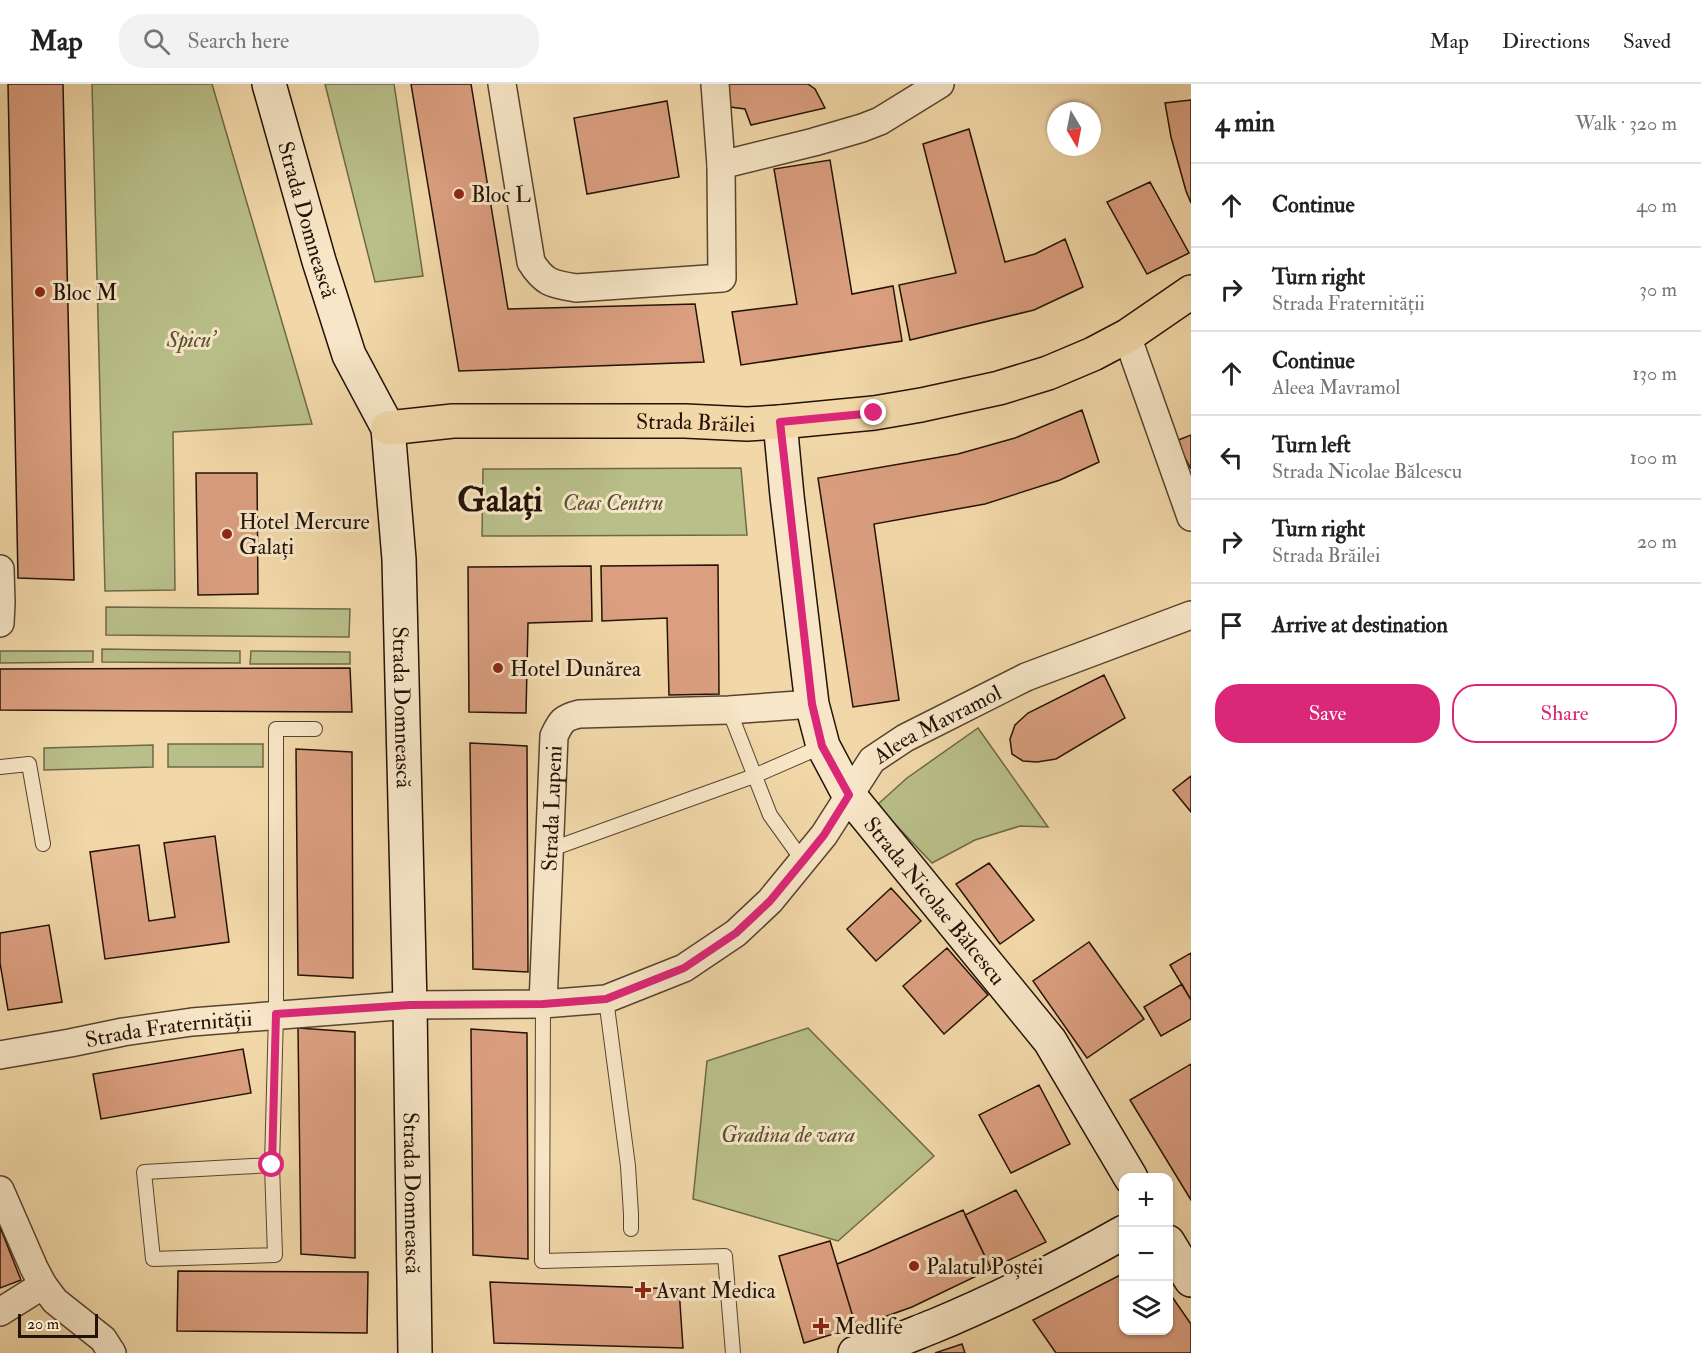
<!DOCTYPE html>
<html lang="en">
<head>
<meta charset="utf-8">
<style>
	:root { --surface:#fff; --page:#f2f2f2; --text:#222; --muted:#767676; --line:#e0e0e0; --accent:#db2777 }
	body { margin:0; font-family:"IM FELL Double Pica",serif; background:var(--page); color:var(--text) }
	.controls { position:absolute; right:18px; bottom:18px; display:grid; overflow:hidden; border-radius:12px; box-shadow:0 2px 4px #0004 }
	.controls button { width:54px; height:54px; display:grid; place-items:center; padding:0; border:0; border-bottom:2px solid var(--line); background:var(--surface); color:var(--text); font:30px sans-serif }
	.compass { position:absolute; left:1047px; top:18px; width:54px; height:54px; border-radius:50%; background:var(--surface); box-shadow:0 2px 4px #0004; rotate:170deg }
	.scale { position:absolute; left:18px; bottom:15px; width:80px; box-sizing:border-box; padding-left:6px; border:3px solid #231206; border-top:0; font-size:16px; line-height:21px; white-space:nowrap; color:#231206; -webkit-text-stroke:4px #f7e6c7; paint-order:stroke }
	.stop { position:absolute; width:18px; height:18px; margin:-14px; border:4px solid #db2777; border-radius:50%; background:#fff }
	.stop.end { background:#db2777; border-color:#fff; box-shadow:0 2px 6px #0008 }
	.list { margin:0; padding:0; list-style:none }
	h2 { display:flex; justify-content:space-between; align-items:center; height:78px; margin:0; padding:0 24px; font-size:26px }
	h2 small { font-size:20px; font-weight:400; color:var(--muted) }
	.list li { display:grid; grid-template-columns:39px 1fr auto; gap:18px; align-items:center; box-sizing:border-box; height:84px; padding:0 24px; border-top:2px solid var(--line) }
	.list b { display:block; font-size:22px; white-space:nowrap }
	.list p { margin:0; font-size:20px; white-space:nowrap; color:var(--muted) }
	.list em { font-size:20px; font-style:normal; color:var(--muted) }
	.actions { display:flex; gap:12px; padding:18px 24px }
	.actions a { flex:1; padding:14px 0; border:2px solid var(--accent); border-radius:24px; text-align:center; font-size:21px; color:var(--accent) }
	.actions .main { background:var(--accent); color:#fff }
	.icon { flex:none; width:33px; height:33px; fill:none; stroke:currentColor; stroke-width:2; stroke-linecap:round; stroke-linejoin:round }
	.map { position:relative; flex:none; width:1191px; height:1269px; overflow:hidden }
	header { display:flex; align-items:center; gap:36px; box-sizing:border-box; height:84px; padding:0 30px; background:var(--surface); border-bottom:2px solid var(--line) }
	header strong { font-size:28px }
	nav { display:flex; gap:33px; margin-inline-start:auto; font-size:21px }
	.search { width:420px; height:54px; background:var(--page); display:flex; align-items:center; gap:15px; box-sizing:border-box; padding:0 21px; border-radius:24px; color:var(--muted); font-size:22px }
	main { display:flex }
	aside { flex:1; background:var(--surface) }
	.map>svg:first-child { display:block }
</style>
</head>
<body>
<header>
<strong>Map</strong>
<div class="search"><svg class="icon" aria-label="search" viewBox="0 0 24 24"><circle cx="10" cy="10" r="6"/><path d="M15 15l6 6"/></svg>Search here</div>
<nav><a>Map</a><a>Directions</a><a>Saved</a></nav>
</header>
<main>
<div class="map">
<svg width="1191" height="1269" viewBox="0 0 1191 1269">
	<rect width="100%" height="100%" fill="#f2d8a9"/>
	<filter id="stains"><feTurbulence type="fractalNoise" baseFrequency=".00333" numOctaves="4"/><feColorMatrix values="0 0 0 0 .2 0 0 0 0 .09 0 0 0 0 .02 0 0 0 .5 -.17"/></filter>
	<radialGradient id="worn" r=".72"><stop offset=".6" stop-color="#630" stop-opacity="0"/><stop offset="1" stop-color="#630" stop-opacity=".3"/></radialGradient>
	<!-- green -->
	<path fill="#b9bf89" stroke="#6e6848" stroke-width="1.5" d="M92,0H212L312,340L173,348L175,506L105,507Z
		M325,0H394L423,192L375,198Z
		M741,384L747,451L482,452L483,385Z
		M106,523L350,525L349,553L106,551Z
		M102,565L240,567V579L102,578Z
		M0,567H93V578L0,579Z
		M251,567L350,568V580H250Z
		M978,644L1048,743L1020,742L975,756L932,779L877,721L907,694Z
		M168,660H263V683H168Z
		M153,661V683L44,686V664Z
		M808,944L934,1072L838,1157L693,1115L707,977Z"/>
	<!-- building -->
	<path fill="#db9f80" stroke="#231206" stroke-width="1.5" d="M8,0H63L74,496L18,494Z
		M411,0H471L508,225L695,220L704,278L459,287Z
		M725,0H808L815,5L825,24L751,41L745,25L723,22Z
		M1191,16V119L1186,107L1171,53L1165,19Z
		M667,17L679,93L587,110L574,34Z
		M969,45L1005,178L1035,170L1065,155L1083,203L1034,226L910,256L899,201L956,189L923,60Z
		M830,76L852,210L893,202L902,257L741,281L732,228L797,220L774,85Z
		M1150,98L1189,169L1147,190L1107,118Z
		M1082,326L1099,378L1060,396L985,420L874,440L899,616L853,623L818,394L958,370L1015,354Z
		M1191,351V385L1176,357Z
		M196,389H257L258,510L198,511Z
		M718,481L719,610L669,611L667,534L602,537L601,482Z
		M591,482L592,537L528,539L526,629L469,628L468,483Z
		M350,584L352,628L0,626V585Z
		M1104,591L1125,634L1056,675L1037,678L1023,677L1012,670L1010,655L1015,641L1028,629Z
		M470,659L527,662L528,888L473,885Z
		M296,665L352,668L353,894L298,891Z
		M1191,692V728L1173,706Z
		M215,752L229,858L105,875L90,768L139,761L149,837L175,833L164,759Z
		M989,779L1034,836L1000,860L956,800Z
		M891,804L921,837L876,877L847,845Z
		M49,841L62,918L8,926L0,879V849Z
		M1089,858L1144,935L1087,974L1033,897Z
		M947,864L988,911L944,950L903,902Z
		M1191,869V916L1170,881Z
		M1182,900L1191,916V935L1161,952L1144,923Z
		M298,944L355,948V1174L301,1170Z
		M471,945L527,949L528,1175L473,1171Z
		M243,965L251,1009L101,1035L93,990Z
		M1191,980V1116L1130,1016Z
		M1039,1001L1070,1060L1011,1089L979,1031Z
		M1016,1106L1046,1158L991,1185L965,1131Z
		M963,1126L991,1185L912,1223L856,1243L837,1180L868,1168Z
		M0,1143L21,1196L0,1204Z
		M830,1157L856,1243L804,1259L779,1172Z
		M178,1187L368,1188L367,1249L177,1247Z
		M1124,1189V1246H1168V1207L1191,1240V1269H1056L1033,1236Z
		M490,1198L679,1205L683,1264L494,1259Z
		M962,1260L965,1269H935Z"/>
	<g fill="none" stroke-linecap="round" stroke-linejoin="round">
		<!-- lane casing -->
		<g stroke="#57442f" stroke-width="16">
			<path id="lane" d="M729,626L770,731L803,777
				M0,683L29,680L43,760
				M549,766L754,692L823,662
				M606,915L628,1082L631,1130V1145
				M543,920L542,1177L725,1172L733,1269
				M272,1081L144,1088L153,1175L275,1171L272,1081L276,930V645H315"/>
		</g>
		<!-- street casing -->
		<g stroke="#57442f" stroke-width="30">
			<g id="street">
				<path d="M502,0L531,178C544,199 552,200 576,204L722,194L721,81L715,0"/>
				<path d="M721,81L814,58L862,44L880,37L940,0"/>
				<path d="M1127,252L1191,433"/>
				<path d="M0,485L1,519L0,539"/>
				<path id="s1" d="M543,920L554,652C561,637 563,634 579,630L729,626L812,620"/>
				<path id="s2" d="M0,971L70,959L123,948L192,938L410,921L543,920L606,915L684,884L736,849L770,817L824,751L872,676L905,654L1026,593L1191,531"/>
				<path d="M0,1106L34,1184L43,1201L55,1217L103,1255L112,1269"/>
				<path d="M0,1228L43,1201"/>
			</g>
		</g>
		<!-- secondary casing -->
		<g stroke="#231206" stroke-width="36">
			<g id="secondary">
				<path id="s3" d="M269,0L319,177L349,271L388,344L399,475L410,921L415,1269"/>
				<path id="s4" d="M780,338L787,412L812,620L823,662L849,711L1050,957L1131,1094"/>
				<path d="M1168,1158L1191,1196"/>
				<path d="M855,1269C883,1264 908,1252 934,1242C999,1215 1062,1183 1124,1148"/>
			</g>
		</g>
		<!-- primary casing -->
		<g stroke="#231206" stroke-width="36">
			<g id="primary">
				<path id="s5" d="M388,344L453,337H685L747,340L780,338L874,329L921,321L999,304L1048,289L1093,270L1127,252L1191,208"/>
			</g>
		</g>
		<!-- lane -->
		<use href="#lane" stroke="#f7e6c7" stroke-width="14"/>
		<!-- street -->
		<use href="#street" stroke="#f7e6c7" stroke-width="27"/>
		<!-- secondary -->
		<use href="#secondary" stroke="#f7e6c7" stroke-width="33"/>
		<!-- primary -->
		<use href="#primary" stroke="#f2d8a9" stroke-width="33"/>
	</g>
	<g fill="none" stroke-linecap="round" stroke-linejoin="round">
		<!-- route -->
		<path stroke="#db2777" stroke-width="8" d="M272,1081L276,930L410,921L543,920L606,915L684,884L736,849L770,817L803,777L824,751L849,711L822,662L812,620L780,338L874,329"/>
	</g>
	<!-- markers -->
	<g fill="#8f2418" stroke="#f7e6c7" stroke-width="2">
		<circle cx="459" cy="110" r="6"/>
		<circle cx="40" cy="208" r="6"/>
		<circle cx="227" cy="450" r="6"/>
		<circle cx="498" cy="584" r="6"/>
		<circle cx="914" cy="1182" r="6"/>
		<path d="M640 1197h6v6h6v6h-6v6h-6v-6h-6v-6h6z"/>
		<path d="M818 1233h6v6h6v6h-6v6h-6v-6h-6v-6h6z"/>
	</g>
	<g text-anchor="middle" stroke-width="6" stroke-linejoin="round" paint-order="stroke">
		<!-- poi labels -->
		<g font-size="22" fill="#231206" stroke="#f7e6c7" text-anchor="start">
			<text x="471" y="118">Bloc L</text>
			<text x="52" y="216">Bloc M</text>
			<text x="239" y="445">Hotel Mercure<tspan x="239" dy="25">Galați</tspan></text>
			<text x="510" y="592">Hotel Dunărea</text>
			<text x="926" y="1190">Palatul Poștei</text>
			<text x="656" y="1214">Avant Medica</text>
			<text x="834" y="1250">Medlife</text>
		</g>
		<!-- street labels -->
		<g font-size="22" fill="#231206" stroke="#f7e6c7">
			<text dy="8" stroke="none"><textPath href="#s3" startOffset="141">Strada Domnească</textPath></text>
			<text dy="8" stroke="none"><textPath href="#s5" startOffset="308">Strada Brăilei</textPath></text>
			<text dy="8" stroke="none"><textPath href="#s3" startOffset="645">Strada Domnească</textPath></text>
			<text dy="8" stroke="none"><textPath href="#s2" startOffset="1052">Aleea Mavramol</textPath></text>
			<text dy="8" stroke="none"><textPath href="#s1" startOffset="196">Strada Lupeni</textPath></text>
			<text dy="8" stroke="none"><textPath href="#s4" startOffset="519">Strada Nicolae Bălcescu</textPath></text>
			<text dy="8" stroke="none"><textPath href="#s2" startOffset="171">Strada Fraternității</textPath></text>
			<text dy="8" stroke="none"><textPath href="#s3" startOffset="1131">Strada Domnească</textPath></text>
		</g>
		<!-- park labels -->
		<g font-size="22" font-style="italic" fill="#584f34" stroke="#f7e6c7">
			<text x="191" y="263">Spicu'</text>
			<text x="613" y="426">Ceas Centru</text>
			<text x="788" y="1058">Gradina de vara</text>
		</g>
		<!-- town labels -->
		<g font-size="34" font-weight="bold" fill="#231206" stroke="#f7e6c7">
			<text x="500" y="427">Galați</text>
		</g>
	</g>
	<rect width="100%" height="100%" filter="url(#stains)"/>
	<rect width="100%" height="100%" fill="url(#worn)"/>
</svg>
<div class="controls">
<button>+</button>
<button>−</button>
<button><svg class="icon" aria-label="layers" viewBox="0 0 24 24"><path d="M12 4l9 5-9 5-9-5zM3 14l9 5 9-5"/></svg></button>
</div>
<svg class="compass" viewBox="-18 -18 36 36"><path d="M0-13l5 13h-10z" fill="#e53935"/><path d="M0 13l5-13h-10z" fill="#767676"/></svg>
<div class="scale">20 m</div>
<div class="stop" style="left:272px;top:1081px"></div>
<div class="stop end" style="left:874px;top:329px"></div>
</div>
<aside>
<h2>4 min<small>Walk · 320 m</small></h2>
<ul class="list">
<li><svg class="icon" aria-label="ahead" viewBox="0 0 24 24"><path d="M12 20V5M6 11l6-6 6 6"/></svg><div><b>Continue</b></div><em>40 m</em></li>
<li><svg class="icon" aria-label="right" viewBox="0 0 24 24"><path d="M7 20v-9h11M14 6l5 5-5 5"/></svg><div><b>Turn right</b><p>Strada Fraternității</p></div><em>30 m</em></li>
<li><svg class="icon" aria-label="ahead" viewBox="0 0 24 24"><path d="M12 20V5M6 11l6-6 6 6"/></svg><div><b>Continue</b><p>Aleea Mavramol</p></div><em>130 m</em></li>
<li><svg class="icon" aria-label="left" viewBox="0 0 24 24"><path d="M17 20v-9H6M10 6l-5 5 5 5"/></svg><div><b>Turn left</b><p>Strada Nicolae Bălcescu</p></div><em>100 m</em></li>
<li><svg class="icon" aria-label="right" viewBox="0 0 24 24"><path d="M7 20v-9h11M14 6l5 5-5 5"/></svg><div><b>Turn right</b><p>Strada Brăilei</p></div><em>20 m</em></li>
<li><svg class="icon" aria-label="arrive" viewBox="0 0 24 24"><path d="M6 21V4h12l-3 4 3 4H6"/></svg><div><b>Arrive at destination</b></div></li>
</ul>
<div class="actions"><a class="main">Save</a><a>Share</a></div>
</aside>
</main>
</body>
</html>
